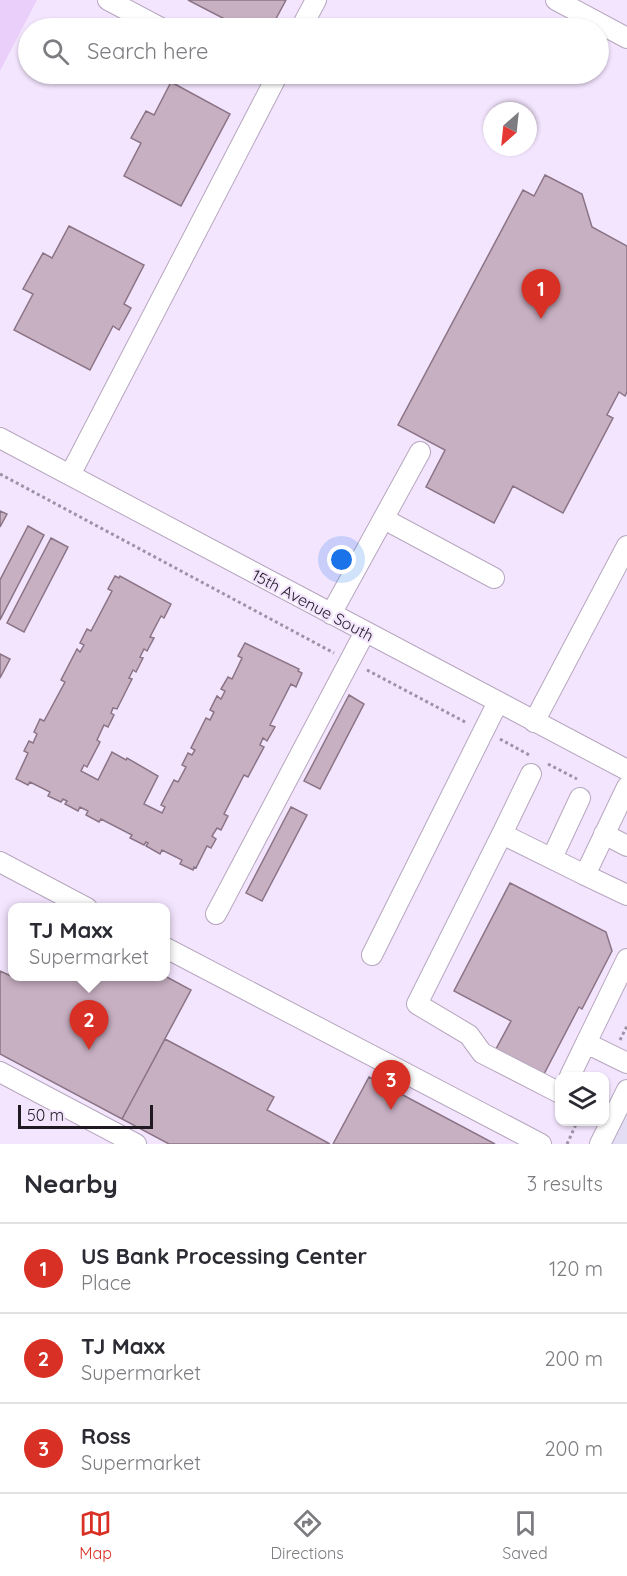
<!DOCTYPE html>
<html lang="en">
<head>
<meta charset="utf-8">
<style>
	:root { --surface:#fff; --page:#f7f7f7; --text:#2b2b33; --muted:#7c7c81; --line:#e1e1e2; --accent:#d93025 }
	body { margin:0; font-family:Quicksand,sans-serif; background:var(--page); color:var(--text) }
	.controls { position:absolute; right:18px; bottom:18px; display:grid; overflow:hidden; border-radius:12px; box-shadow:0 2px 4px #0004 }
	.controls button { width:54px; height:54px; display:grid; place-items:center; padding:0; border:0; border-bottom:2px solid var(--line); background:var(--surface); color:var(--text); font:30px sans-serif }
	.compass { position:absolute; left:483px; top:102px; width:54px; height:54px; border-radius:50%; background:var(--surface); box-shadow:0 2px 4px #0004; rotate:207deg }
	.scale { position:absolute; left:18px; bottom:15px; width:135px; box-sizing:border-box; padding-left:6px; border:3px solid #1f1922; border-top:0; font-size:16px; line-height:21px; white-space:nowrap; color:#1f1922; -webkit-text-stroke:4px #f4e5fe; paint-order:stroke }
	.you { position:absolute; left:342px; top:560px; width:21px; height:21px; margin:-15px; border:4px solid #fff; border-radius:50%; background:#1a73e8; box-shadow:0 0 0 9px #1a73e833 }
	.badge { display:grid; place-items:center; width:39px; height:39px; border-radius:50%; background:var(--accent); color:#fff; font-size:20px; font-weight:700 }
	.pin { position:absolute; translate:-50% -50px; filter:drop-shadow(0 2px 3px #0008) }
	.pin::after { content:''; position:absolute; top:32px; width:21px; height:18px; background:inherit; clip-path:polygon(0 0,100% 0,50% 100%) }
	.popup { position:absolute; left:8px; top:903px; width:162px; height:78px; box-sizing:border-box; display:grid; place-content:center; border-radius:12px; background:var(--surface); filter:drop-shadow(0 2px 4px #0005); font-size:20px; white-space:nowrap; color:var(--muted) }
	.popup b { font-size:22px; color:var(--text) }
	.popup::after { content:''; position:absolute; left:50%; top:100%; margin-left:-12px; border:12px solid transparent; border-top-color:var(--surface) }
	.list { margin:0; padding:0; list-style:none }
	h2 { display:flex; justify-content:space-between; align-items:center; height:78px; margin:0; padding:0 24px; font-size:26px }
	h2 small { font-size:20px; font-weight:400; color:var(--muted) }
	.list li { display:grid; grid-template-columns:39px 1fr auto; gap:18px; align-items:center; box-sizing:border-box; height:90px; padding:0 24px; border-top:2px solid var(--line) }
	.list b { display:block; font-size:22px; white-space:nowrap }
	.list p { margin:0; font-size:20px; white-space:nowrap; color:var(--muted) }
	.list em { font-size:20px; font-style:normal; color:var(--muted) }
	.icon { flex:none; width:33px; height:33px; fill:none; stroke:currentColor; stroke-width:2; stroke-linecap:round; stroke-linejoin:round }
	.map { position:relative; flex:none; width:627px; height:1144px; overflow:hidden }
	.search { position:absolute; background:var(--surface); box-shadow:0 2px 4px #0004; left:18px; right:18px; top:18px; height:66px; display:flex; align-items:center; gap:15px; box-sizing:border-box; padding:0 21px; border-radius:33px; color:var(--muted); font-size:22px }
	.sheet { height:348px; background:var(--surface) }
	nav { display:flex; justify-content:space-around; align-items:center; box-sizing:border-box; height:84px; border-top:2px solid var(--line); background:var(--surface); font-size:16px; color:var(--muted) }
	nav a { display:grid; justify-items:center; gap:3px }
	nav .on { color:var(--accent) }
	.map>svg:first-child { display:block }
</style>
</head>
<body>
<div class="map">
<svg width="627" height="1144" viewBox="0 0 627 1144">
	<rect width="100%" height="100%" fill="#f4e5fe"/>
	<!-- commercial -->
	<path fill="#e3def4" d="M627,1113V1144H611Z"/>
	<!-- green -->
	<path fill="#e9cff9" d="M0,0H37L0,71Z"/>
	<!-- building -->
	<path fill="#c8b0c3" stroke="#8a7486" stroke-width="1.5" d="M188,0H286L271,28H242Z
		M171,82L230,114L181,206L124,176L141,143L131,138L146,111L154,115Z
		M545,175L582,194L592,227L627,246V392L625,396L619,392L607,415L613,418L563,513L513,486L494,523L426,487L445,450L398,425L523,190L534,196Z
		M69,226L144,265L124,304L131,308L119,330L113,326L90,370L14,330L33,294L23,289L43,253L52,258Z
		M0,511L7,514L0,527Z
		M28,526L44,535L0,620V580Z
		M51,538L68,547L24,632L7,623Z
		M115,576L119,578L120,576L171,604L164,618L161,616L150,637L154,638L147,651L144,649L140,657L143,658L136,672L133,670L129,678L132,679L117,709L113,708L111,713L114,715L108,727L104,725L97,740L100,742L87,767L84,765L81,771L98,780L112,752L126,760L127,758L158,776L144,804L162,813L165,807L161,805L174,780L178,782L186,767L182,765L188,753L192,755L195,750L191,748L206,718L210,720L214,712L210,710L217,696L221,699L225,691L221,689L228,677L232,679L242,658L238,656L245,643L299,669L298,671L302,673L296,687L291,684L270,725L275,727L267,741L263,738L260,745L264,747L248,777L244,775L224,814L228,816L221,830L217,828L212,836L216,839L211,848L207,846L196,868L194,867L193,870L180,864L182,860L162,850L160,854L146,846L148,843L146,842L144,845L130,838L132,835L101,819L99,822L86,815L88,811L80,807L78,811L65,804L67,801L63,799L61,802L48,796L50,792L30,782L28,785L16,779L28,753L24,751L29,741L33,743L37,734L34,732L40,719L44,721L65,682L61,680L77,649L80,652L84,645L80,643L87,629L91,631L112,591L108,589Z
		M0,654L10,659L0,678Z
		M349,695L364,704L320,789L304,781Z
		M291,807L307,815L262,901L246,893Z
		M510,883L606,932L612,951L582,1009L579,1007L544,1074L496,1049L511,1021L454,991Z
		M0,971L13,977L165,976L191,990L122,1119L0,1054Z
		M165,1039L274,1097L267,1110L330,1144H169L122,1119Z
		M369,1077L495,1144H333Z"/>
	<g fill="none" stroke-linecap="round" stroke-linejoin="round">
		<!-- minor casing -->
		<g stroke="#b6a7bf" stroke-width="22">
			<path id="minor" d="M108,0L161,28
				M556,0L627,38
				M301,28L316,0
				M0,438L627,770
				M70,475L278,74
				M384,519L494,578
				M331,614L420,452
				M534,722L627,546
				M531,774L502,834L585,875
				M627,787L585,875L627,895
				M502,834L417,1004L469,1035L482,1053L560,1093
				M604,834L627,846
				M552,858L580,798
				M0,862L87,908
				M216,914L365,632
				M166,948L541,1144
				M372,955L498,702
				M627,959L586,1043L627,1063
				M0,1072L136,1144
				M570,1076L586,1043
				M600,1144L627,1090"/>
		</g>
		<!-- path -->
		<path stroke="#9e93a5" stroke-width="3" stroke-dasharray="3 3" stroke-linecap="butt" d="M0,474L334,653
			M367,670L467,723
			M500,739L531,756
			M548,764L577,779
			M620,1040L627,1026
			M567,1144L577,1122"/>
		<!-- minor -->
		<use href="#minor" stroke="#fff" stroke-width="20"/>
	</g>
	<g text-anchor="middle" stroke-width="4.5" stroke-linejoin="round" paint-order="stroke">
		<!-- street labels -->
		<g font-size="16" fill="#1f1922" stroke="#f4e5fe">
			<text transform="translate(313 605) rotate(28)" y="6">15th Avenue South</text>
		</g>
	</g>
</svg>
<div class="controls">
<button><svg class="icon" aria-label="layers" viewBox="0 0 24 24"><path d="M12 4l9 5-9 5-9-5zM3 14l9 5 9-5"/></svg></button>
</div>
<svg class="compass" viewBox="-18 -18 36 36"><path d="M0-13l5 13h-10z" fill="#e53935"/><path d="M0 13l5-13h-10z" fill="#7c7c81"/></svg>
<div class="scale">50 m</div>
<div class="you"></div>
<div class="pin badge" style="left:541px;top:319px">1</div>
<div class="pin badge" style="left:89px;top:1050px">2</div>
<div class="popup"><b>TJ Maxx</b>Supermarket</div>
<div class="pin badge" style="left:391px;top:1110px">3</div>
<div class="search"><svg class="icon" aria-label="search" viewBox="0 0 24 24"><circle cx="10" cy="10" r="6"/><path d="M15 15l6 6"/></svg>Search here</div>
</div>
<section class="sheet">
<h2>Nearby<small>3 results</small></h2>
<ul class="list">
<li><span class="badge">1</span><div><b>US Bank Processing Center</b><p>Place</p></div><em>120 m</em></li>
<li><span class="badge">2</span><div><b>TJ Maxx</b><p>Supermarket</p></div><em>200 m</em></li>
<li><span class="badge">3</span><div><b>Ross</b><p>Supermarket</p></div><em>200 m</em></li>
</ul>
</section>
<nav>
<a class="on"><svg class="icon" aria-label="map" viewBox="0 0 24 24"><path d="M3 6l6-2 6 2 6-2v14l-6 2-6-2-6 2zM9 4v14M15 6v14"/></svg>Map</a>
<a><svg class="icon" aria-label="directions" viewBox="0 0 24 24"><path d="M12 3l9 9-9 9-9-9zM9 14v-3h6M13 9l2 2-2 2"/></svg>Directions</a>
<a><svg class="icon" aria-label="saved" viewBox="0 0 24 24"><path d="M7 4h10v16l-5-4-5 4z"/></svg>Saved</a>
</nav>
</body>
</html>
